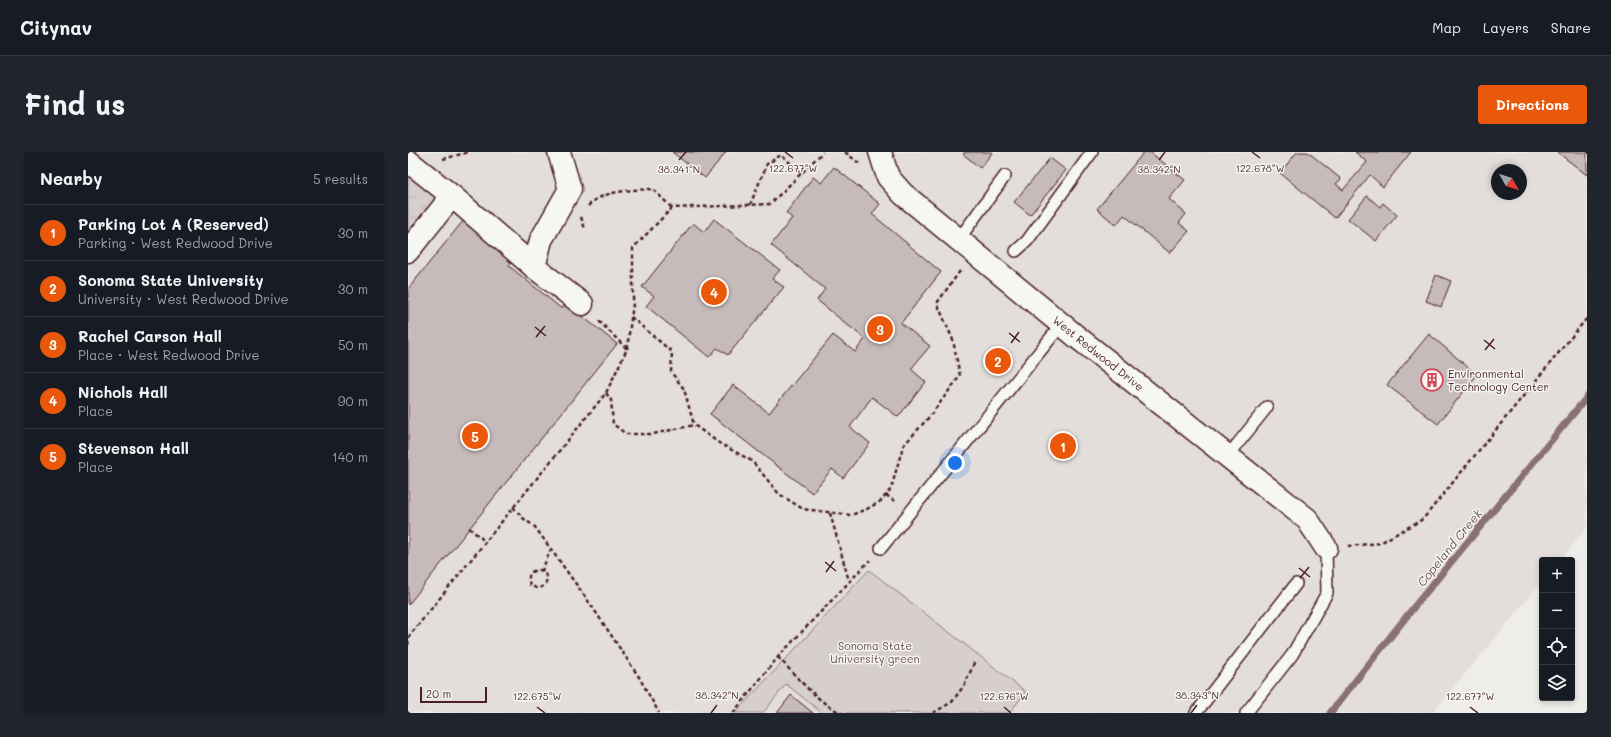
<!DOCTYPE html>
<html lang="en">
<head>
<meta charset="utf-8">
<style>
	:root { --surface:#171b24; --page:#20242c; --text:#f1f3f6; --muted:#9ea1a6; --line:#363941; --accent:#ea580c }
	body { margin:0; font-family:Mali,sans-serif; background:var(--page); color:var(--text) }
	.controls { position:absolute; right:12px; bottom:12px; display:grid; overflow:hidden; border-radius:4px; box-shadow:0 2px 6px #0003 }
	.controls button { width:36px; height:36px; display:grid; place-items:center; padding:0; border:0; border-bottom:1px solid var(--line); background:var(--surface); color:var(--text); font:20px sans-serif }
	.compass { position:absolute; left:1083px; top:12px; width:36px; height:36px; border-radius:50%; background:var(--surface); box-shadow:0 2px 6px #0003; rotate:129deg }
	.scale { position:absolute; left:12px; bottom:10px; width:67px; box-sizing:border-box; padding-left:4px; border:2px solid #4a1f2b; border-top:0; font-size:11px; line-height:14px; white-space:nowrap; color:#4a1f2b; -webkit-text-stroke:3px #f6f6f2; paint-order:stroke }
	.you { position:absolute; left:547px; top:311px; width:14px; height:14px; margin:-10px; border:3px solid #fff; border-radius:50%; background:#1a73e8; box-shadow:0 0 0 6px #1a73e833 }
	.badge { display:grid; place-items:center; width:26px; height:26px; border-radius:50%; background:var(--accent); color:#fff; font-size:13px; font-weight:700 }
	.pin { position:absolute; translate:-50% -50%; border:2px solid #fff; box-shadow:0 1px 4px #0006 }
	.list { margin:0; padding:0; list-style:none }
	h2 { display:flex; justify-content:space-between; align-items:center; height:52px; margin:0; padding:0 16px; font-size:17px }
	h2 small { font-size:13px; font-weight:400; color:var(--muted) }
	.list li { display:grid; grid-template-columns:26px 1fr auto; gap:12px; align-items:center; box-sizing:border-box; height:56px; padding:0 16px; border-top:1px solid var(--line) }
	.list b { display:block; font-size:15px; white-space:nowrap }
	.list p { margin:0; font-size:13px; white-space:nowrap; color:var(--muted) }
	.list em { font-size:13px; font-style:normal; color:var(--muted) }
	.icon { flex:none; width:22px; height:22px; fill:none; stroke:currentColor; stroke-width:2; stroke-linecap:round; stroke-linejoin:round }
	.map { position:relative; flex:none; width:1179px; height:561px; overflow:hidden; border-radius:4px }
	header { display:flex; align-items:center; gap:24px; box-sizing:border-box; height:56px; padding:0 20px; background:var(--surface); border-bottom:1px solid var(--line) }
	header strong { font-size:19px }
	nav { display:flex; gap:22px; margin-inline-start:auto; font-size:14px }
	.intro { display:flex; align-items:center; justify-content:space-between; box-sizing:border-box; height:96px; padding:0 24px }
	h1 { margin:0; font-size:28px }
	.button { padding:10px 18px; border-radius:4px; background:var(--accent); color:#fff; font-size:14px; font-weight:700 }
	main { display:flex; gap:24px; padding:0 24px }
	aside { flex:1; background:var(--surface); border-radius:4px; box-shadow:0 2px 6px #0003 }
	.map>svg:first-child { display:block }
</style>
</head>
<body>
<header>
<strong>Citynav</strong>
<nav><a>Map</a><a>Layers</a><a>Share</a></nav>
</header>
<div class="intro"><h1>Find us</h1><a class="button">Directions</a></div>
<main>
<aside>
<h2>Nearby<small>5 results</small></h2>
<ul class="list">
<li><span class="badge">1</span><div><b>Parking Lot A (Reserved)</b><p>Parking · West Redwood Drive</p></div><em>30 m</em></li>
<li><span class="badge">2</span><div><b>Sonoma State University</b><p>University · West Redwood Drive</p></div><em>30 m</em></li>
<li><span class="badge">3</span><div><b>Rachel Carson Hall</b><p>Place · West Redwood Drive</p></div><em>50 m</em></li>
<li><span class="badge">4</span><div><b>Nichols Hall</b><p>Place</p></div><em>90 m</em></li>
<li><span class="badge">5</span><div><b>Stevenson Hall</b><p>Place</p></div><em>140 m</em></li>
</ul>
</aside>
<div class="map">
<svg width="1179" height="561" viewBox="0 0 1179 561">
	<defs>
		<pattern id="grass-tufts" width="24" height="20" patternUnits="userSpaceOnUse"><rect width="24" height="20" fill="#d7cfce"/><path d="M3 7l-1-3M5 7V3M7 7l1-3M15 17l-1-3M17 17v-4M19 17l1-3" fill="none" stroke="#bab1b1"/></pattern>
	</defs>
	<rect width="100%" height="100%" fill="#efedea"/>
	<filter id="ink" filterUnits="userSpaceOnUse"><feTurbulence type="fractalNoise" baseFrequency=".025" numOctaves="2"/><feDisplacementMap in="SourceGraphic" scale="8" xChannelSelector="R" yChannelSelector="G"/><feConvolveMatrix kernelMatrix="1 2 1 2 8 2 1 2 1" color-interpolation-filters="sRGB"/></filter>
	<g filter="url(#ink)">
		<!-- built -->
		<path fill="#e3dedc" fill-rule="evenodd" d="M0,0H1179V376L1152,408H1134V430L1024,561H0ZM1089,18H1113V42H1089Z"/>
		<!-- grass -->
		<path fill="url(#grass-tufts)" stroke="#90777c" d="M0,15L27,44L24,50L0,81Z"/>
		<!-- park -->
		<path fill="#d7cfce" stroke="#90777c" d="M461,418L618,540L601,561H414L378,532L355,561H327Z"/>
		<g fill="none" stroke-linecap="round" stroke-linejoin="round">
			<!-- stream -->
			<path stroke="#8a6f74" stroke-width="7" d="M922,561L1006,455L1179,245"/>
		</g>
		<!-- building -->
		<path fill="#c6babb" stroke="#4a1f2b" d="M264,0H318L297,26Z
			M557,0H585L572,16L555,2Z
			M736,0H742L777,28L761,47L778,62L771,71L781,79L762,101L716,63L708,73L689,57Z
			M889,0H900L933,27L928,32L935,38L959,10L947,0H1003L975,35L962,23L927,66L872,21Z
			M1149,0H1179V23Z
			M642,6L658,18L622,63L606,50Z
			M426,15L472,52L464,62L533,120L493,171L522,194L503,217L518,230L490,265L464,245L442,275L462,291L435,326L424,317L404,341L302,262L325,233L361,261L425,183L447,200L457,187L409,148L417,137L363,93L384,66L378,61L405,25L413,31Z
			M959,44L972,55L975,51L989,63L968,89L940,67Z
			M306,67L372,118L364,127L376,135L320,203L309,196L301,205L238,154L246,144L234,135L285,71L296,80Z
			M55,69L105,108L101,114L154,157L158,151L209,192L0,453V137Z
			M1028,123L1043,129L1033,155L1018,149Z
			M1021,182L1069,223L1030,272L979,233Z
			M383,543L405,561H369Z"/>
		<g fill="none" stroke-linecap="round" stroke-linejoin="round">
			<!-- lane casing -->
			<g stroke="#4a1f2b" stroke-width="14">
				<path id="lane" d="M551,87L597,24
					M608,99L619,89L684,0
					M820,304L859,255
					M473,396L654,172
					M788,561L888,432
					M838,561L884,503L919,441L918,396"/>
			</g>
			<!-- street casing -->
			<g stroke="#4a1f2b" stroke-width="25">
				<g id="street">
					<path d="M151,0L162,37L133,88L126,115L174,152"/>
					<path id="s1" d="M472,0L480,25L495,42L669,185L899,367L918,396"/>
					<path d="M0,9L44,44L0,99"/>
					<path d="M44,44L126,115"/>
				</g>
			</g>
			<!-- path -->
			<path stroke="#4a1f2b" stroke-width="2.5" stroke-dasharray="4 3" stroke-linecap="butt" d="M437,0L452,12
				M35,7L61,0
				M342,53L359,12L373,3L394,21
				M180,54C194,38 226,38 245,37L264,56
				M173,65L177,77
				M223,165L264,200L263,220L276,237L286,273
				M219,197L225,152V96L264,56L362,52L415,0
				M198,241L203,248L205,272L218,282H245L286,273L311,291L344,309L371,342L395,357L443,363L459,357L473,349L483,337L495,294L522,264L552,224L545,188L529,151L552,119
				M478,343L488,350
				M105,355L115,366L127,375L183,453L231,525L251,561
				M422,361L441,429
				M61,376L78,390
				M940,394L972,391L1015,367L1179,166
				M134,418L125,419C120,423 120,427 122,433L128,436L134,435L138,431L139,425L134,418L142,399
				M0,493L2,483L198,241L219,197L190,168
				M370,505C386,522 413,554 434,561
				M325,561L370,505L462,408
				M525,561L544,550L557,532L567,509"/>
			<!-- lane -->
			<use href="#lane" stroke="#f6f6f2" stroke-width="11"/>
			<!-- street -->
			<use href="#street" stroke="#f6f6f2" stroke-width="22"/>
		</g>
	</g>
	<!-- ticks -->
	<path fill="none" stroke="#4a1f2b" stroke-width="1.5" d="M377,0L385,6M844,0L852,6M271,8L278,0M751,8L757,0M127,175L138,184M601,181L612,190M128,185L137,174M1076,188L1087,197M603,191L611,180M1077,198L1086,187M417,410L428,419M891,416L902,425M418,420L426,409M892,426L901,415M129,555L137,561M596,555L603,561M1062,555L1070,561M303,561L309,553M783,561L789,553"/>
	<!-- icons -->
	<defs>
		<g id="building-ring" transform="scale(1.15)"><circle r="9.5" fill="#f6f6f2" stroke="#d1495b" stroke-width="1.5"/><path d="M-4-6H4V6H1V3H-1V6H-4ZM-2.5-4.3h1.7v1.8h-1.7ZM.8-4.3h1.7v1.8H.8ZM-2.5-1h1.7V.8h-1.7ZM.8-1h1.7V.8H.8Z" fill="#d1495b"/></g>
	</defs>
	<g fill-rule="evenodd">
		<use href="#building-ring" x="1024" y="228"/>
	</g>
	<g text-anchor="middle" stroke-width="3" stroke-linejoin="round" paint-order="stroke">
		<!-- street labels -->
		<g font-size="11" fill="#4a1f2b" stroke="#f6f6f2">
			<text dy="4" stroke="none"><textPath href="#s1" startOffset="301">West Redwood Drive</textPath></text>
		</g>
		<!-- poi labels -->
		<g font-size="11" fill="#4a1f2b" stroke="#f6f6f2" text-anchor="start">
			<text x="1040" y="226">Environmental<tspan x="1040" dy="13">Technology Center</tspan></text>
		</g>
		<!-- park labels -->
		<g font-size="11" fill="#6d4b54" stroke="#f6f6f2">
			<text x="467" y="498">Sonoma State<tspan x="467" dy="13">University green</tspan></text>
		</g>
		<!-- water labels -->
		<g font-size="12" font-style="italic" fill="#6f4e56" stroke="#f6f6f2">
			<text transform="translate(1042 396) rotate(-51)" y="4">Copeland Creek</text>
		</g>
	</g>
	<g font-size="10" text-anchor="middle" fill="#4a1f2b" stroke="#f6f6f2" stroke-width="3" stroke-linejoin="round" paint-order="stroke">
		<text x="385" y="20">122.677°W</text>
		<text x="852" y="20">122.678°W</text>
		<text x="271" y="21">38.341°N</text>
		<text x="751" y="21">38.342°N</text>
		<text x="309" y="547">38.342°N</text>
		<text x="789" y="547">38.343°N</text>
		<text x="129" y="548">122.675°W</text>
		<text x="596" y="548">122.676°W</text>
		<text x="1062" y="548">122.677°W</text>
	</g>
</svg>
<div class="controls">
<button>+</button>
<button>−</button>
<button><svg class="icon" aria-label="locate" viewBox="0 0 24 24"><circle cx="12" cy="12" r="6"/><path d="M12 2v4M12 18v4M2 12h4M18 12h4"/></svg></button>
<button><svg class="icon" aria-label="layers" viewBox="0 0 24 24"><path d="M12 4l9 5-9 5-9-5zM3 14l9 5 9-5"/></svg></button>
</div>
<svg class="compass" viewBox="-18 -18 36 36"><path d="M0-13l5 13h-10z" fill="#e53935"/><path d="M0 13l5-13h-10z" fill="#9ea1a6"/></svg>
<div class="scale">20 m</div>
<div class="you"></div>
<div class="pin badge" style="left:655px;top:294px">1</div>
<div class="pin badge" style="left:590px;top:209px">2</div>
<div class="pin badge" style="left:472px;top:177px">3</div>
<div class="pin badge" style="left:306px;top:140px">4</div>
<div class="pin badge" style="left:67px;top:284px">5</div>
</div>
</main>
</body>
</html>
